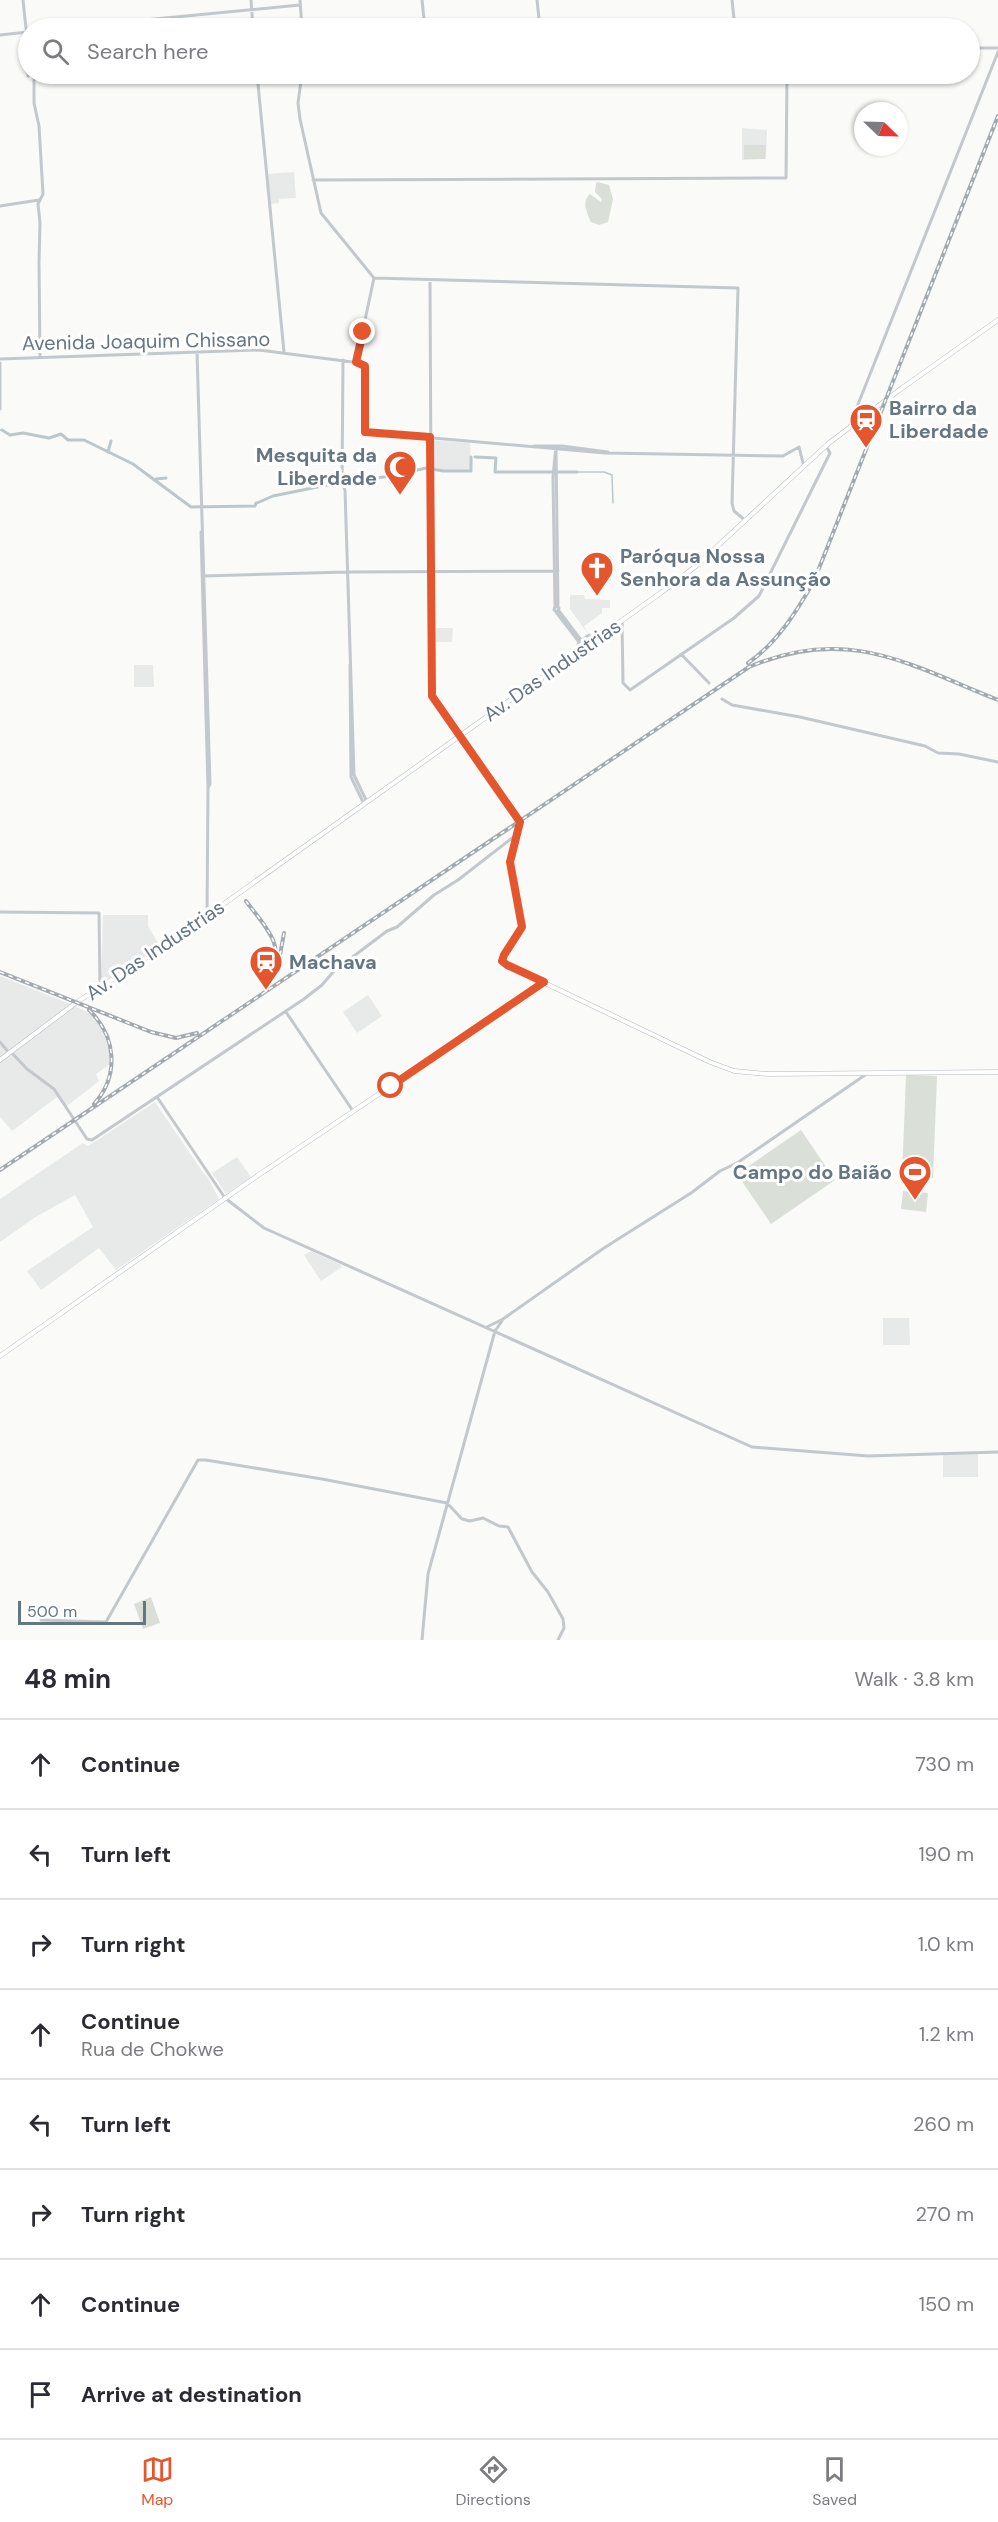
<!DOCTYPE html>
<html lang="en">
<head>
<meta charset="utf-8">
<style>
	:root { --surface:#fff; --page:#f2f2f3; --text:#2b2b33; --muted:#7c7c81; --line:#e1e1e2; --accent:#e4572e }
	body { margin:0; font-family:"DM Sans",sans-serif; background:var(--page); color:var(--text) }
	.compass { position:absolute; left:854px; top:102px; width:54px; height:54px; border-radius:50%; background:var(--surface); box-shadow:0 2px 4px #0004; rotate:113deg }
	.scale { position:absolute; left:18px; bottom:15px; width:128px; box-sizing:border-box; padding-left:6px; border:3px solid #657683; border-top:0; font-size:16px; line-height:21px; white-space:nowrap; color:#657683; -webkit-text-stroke:4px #fff; paint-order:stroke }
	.stop { position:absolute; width:18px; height:18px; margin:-14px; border:4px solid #e4572e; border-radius:50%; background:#fff }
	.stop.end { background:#e4572e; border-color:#fff; box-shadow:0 2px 6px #0008 }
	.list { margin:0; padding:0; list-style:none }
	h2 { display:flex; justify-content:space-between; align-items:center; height:78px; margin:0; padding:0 24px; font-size:26px }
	h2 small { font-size:20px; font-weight:400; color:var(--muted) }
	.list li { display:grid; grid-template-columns:39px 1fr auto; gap:18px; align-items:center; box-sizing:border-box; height:90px; padding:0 24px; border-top:2px solid var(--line) }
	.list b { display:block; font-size:22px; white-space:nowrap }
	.list p { margin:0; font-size:20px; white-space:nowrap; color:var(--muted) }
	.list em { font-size:20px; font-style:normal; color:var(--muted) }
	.icon { flex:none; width:33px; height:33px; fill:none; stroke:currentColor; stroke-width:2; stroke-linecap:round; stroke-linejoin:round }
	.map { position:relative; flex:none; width:998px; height:1640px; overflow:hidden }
	.search { position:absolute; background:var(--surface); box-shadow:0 2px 4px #0004; left:18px; right:18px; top:18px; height:66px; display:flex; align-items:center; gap:15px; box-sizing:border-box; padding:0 21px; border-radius:33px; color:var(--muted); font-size:22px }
	.sheet { height:798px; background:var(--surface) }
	nav { display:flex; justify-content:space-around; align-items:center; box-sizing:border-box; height:84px; border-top:2px solid var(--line); background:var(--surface); font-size:16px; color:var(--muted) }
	nav a { display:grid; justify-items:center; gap:3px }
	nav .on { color:var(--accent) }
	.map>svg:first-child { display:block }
</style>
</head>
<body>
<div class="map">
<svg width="998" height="1640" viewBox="0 0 998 1640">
	<rect width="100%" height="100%" fill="#fafaf8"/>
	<!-- built -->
	<path fill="#e8e9e9" d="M742,128L767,130L766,159L742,160Z
		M294,172L296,198L279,199V203L271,204L268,174Z
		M432,440L470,443L471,471H446L432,468Z
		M570,595H584L585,599L610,600V608H602V613L584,626L588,634L570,609Z
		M432,628H453L452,642H432Z
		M134,665H153L154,687H134Z
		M103,915H148V926L160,946L104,984L101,983Z
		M0,976L73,1005L91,1014L102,1028L109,1050L110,1064L96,1074L99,1081L67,1106L57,1097L12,1131L0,1117Z
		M368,995L382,1016L357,1033L343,1012Z
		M155,1102L204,1174L207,1176L219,1199L116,1270L99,1248L41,1290L27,1271L93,1227L75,1195L34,1218L0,1242V1199L83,1143L88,1146Z
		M237,1157L251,1177L226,1194L212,1173Z
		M311,1251L341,1265L342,1267L321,1281L304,1255Z
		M883,1318H909L910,1345H883Z
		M943,1454H978V1477H943Z"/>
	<!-- green -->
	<path fill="#dadfd7" d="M744,145H766L765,159H744Z
		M598,182L609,185L613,199L608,222L599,225L591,222C587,213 581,202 590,194L601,202L602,199L595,192L596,183Z
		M906,1075L937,1076L933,1178L902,1177Z
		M801,1130L835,1180L771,1224L737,1174Z
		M903,1191L928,1193L926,1212L901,1209Z
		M151,1597L160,1623L143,1629L134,1604Z"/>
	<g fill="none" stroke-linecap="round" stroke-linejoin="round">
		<!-- stream -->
		<path stroke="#bbc7cb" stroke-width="1.5" d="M0,430H2
			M577,472H604L612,475L613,503"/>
		<!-- canal -->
		<path stroke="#bbc7cb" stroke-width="3" d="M2,430L10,435L23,433L49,438L61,434L68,440H84L133,464L191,507L255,506L256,503
			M108,452L111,441
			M475,457L496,458L495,472H577
			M156,479L166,478
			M257,503L273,496L342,482L392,476L426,468L443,471H471V457"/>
		<!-- secondary casing -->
		<g stroke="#b3babf" stroke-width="5">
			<path id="secondary" d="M459,736L520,822L510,862L522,927L503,957L502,961L507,965L710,1062L734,1071L768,1074L998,1072
				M0,1060L77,1002L166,945L662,592L696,566L829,443L898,391L998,320
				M0,1356L260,1174L544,983"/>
		</g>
		<!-- tertiary -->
		<path stroke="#c3c8cc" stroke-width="3" d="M23,0L28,47
			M251,0L253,28
			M300,0L302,28
			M422,0L425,28
			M537,0L540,28
			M732,0L735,28
			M61,28L300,5
			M0,35L28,32
			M970,48H998
			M34,74V103L39,126L43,194L38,204L40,223L39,262L40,358
			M257,74L284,352
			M302,74L298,103L300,119L321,213L374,278L356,362
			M28,76V53
			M313,180L786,178L787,74
			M0,206L39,200
			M374,278L738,288L732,503L734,511L746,521
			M430,280L432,696L459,736
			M197,352L210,784L208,788
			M0,359L259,350L360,363L365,366V432L605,453L783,456L799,447L804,467
			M343,360L342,483L345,490L354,775L367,802
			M0,363V409
			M849,427L998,52
			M534,446H562L608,452
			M556,449L558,606
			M201,532L208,788L207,915
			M204,576L347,572L558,571
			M555,606L553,477L556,446
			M555,606L559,608L558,612L554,610Z
			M559,611L581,640
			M556,612L579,642
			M622,621L623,683L630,690L734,618L759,596L830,453L826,446
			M575,653L579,642L589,635L592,642
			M681,654L709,683
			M350,665L351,777L364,804
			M722,699L732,705L800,717L925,746L938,753L959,754L998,762
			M0,912L99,913L100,986
			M286,1012L353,1111
			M0,1042L9,1053
			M11,1052L27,1069L54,1089L87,1139L92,1140L304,999L322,985L334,971L387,931L397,927L434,895L458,880L516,835
			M157,1097L225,1198L264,1228L752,1447L868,1456L998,1452
			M487,1327L503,1319L604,1248L691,1193L720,1171L737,1163L868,1073
			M41,1620L106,1622L198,1460H206L322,1479L447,1503L462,1519L470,1521L483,1518L499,1526L508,1527L532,1572L548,1592L563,1619L564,1628L558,1640
			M422,1640L428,1574L495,1331L502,1321"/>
		<!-- secondary -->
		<use href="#secondary" stroke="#fff" stroke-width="4"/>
		<!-- rail casing -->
		<g stroke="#a2aab0" stroke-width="4">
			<path id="rail" d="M748,663C777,643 797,611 814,581L998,116
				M246,901C261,922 289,947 269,972
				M280,955L284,933
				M0,972L151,1032L176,1038L197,1033
				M89,1010C116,1036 120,1075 94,1104
				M0,1170L749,667C847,625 908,664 998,700"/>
		</g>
		<!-- rail -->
		<use href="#rail" stroke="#fff" stroke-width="1.5" stroke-dasharray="4.5" stroke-linecap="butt"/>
	</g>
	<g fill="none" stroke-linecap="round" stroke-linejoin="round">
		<!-- route -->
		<path stroke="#e4572e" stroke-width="8" d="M363,332L356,362L365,366V432L430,437L432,696L520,822L510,862L522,927L504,955L502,961L507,965L544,982L391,1086"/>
	</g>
	<!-- icons -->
	<defs>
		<g id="station-pin" transform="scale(1.725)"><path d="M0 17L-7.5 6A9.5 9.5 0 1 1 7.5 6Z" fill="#e4572e" stroke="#fff"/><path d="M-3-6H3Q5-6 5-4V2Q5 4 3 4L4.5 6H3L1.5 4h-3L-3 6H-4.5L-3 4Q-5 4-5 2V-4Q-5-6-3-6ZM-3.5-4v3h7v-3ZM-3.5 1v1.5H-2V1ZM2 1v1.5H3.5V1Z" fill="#fff"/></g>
		<g id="mosque-pin" transform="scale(1.725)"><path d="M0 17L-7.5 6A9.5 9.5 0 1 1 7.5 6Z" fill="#e4572e" stroke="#fff"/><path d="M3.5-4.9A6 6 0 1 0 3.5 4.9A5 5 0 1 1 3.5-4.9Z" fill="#fff"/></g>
		<g id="church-pin" transform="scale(1.725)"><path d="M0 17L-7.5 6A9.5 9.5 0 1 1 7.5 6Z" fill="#e4572e" stroke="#fff"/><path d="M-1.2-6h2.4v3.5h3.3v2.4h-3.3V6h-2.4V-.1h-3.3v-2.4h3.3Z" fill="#fff"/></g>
		<g id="stadium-pin" transform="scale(1.725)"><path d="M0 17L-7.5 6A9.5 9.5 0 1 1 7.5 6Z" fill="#e4572e" stroke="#fff"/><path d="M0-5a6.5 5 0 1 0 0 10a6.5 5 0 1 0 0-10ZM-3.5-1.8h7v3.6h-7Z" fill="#fff"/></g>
	</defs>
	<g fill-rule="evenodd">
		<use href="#station-pin" x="866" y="420"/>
		<use href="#mosque-pin" x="400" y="467"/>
		<use href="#church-pin" x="597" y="568"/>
		<use href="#station-pin" x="266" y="962"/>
		<use href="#stadium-pin" x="915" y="1172"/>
	</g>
	<g text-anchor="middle" stroke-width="6" stroke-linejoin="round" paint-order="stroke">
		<!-- street labels -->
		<g font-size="20" fill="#657683" stroke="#fff">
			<text transform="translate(146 341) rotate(-1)" y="7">Avenida Joaquim Chissano</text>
			<text transform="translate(552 670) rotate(-35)" y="7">Av. Das Industrias</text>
			<text transform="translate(155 950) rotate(-34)" y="7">Av. Das Industrias</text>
		</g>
		<!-- poi labels -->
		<g font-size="20" font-weight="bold" fill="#657683" stroke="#fff" text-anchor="start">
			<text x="889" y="415">Bairro da<tspan x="889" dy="23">Liberdade</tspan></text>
			<text x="377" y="462" text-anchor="end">Mesquita da<tspan x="377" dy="23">Liberdade</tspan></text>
			<text x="620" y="563">Paróqua Nossa<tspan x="620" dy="23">Senhora da Assunção</tspan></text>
			<text x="289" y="969">Machava</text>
			<text x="892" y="1179" text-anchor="end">Campo do Baião</text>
		</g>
	</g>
</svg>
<svg class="compass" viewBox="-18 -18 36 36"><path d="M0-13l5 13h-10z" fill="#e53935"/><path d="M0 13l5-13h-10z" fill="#7c7c81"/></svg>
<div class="scale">500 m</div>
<div class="stop" style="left:391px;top:1086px"></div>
<div class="stop end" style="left:363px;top:332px"></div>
<div class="search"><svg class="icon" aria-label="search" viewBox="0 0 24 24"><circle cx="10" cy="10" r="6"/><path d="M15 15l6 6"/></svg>Search here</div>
</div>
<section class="sheet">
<h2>48 min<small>Walk · 3.8 km</small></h2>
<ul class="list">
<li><svg class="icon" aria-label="ahead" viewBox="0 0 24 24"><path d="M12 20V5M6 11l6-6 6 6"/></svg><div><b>Continue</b></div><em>730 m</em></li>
<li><svg class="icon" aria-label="left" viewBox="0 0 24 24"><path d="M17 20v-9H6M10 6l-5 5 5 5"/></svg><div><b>Turn left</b></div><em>190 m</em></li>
<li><svg class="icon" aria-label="right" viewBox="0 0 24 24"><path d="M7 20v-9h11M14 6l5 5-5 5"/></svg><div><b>Turn right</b></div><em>1.0 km</em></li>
<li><svg class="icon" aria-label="ahead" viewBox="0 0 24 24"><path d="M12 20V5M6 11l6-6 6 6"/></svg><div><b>Continue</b><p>Rua de Chokwe</p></div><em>1.2 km</em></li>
<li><svg class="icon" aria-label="left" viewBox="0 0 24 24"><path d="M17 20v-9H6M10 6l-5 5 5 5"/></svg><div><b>Turn left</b></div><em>260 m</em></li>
<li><svg class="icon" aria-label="right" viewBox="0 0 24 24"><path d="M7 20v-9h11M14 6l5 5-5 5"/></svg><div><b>Turn right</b></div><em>270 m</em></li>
<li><svg class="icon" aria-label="ahead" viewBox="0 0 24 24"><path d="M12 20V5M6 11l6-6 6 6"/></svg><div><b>Continue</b></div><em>150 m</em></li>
<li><svg class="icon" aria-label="arrive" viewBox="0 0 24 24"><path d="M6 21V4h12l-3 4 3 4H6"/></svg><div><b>Arrive at destination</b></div></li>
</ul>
</section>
<nav>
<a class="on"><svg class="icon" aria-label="map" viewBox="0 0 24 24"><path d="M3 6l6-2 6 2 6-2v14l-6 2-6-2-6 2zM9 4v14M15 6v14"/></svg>Map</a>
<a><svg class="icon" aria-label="directions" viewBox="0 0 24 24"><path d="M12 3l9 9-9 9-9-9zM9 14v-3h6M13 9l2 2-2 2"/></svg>Directions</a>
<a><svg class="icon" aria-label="saved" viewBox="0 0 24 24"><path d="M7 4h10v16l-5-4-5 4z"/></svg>Saved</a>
</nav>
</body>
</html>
